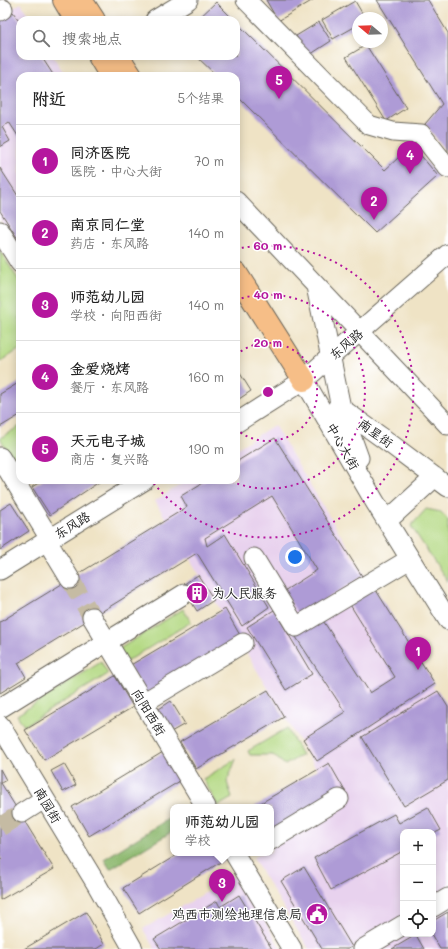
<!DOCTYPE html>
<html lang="zh">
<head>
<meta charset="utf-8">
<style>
	:root { --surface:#fff; --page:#f6f6f6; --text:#222; --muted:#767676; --line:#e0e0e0; --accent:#b5179e }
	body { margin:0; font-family:Mali,"LXGW WenKai TC",sans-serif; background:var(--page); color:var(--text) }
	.controls { position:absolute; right:12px; bottom:12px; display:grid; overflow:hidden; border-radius:8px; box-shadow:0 2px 10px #0003 }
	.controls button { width:36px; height:36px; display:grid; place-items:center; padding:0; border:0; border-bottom:1px solid var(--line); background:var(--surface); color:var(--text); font:20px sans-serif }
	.compass { position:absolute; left:352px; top:12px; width:36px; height:36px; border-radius:50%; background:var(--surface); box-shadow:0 2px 10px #0003; rotate:289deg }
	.you { position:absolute; left:295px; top:557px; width:14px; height:14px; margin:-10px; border:3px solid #fff; border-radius:50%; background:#1a73e8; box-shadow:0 0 0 6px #1a73e833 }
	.badge { display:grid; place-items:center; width:26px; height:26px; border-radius:50%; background:var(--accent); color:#fff; font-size:13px; font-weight:700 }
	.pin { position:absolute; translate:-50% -33px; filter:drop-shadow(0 1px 2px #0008) }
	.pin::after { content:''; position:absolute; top:21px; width:14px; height:12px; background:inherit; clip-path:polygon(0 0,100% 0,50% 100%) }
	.popup { position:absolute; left:170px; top:804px; width:104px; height:52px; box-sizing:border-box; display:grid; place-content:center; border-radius:8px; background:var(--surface); filter:drop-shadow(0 1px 3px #0005); font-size:13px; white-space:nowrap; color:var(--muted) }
	.popup b { font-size:15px; color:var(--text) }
	.popup::after { content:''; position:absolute; left:50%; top:100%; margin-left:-8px; border:8px solid transparent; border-top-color:var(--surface) }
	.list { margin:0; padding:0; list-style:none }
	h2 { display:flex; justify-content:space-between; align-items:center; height:52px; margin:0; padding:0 16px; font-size:17px }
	h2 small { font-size:13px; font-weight:400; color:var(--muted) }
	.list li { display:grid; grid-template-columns:26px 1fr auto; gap:12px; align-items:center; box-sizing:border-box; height:72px; padding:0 16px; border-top:1px solid var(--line) }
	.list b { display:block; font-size:15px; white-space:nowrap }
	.list p { margin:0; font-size:13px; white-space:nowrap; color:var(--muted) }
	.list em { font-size:13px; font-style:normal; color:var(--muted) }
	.icon { flex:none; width:22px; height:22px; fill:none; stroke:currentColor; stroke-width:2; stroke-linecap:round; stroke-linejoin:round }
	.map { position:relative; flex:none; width:448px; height:949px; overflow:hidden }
	.search { position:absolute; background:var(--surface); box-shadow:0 2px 10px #0003; left:16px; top:16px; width:224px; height:44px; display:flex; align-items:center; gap:10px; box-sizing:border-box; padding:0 14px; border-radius:12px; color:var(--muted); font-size:15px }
	.panel { position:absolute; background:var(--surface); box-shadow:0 2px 10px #0003; left:16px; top:72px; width:224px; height:412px; border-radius:12px }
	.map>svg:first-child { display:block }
</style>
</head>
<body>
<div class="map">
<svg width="448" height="949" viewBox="0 0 448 949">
	<rect width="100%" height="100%" fill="#fff"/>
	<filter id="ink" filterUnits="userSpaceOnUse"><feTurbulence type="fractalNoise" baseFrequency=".025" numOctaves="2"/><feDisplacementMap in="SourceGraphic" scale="8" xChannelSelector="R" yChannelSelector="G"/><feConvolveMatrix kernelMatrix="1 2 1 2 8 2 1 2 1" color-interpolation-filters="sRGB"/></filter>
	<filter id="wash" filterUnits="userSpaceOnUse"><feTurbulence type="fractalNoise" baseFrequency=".012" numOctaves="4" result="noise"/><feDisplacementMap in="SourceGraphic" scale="16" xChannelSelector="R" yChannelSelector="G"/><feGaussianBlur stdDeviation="0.9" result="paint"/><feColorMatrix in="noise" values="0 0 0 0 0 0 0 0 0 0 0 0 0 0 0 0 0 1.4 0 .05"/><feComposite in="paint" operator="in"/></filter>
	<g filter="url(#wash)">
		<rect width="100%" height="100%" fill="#efe3c5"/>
		<!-- built -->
		<path fill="#e8d2ee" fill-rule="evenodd" d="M21,3L31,20H20V56H53L65,76H20V251L0,219V17Z
			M274,425L448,712V949H309L253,858L262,853H271V847L338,805L155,501L188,480H236V449ZM403,832H433V934H403Z
			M238,874L281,949H155L143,929Z"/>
		<!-- green -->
		<path fill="#b4d983" stroke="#687a50" d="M0,251L20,282V349L0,362Z
			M20,426V472L0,438Z
			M426,509L441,512L448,519V582L411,526Z
			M183,609L191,622L126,662L119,649Z
			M101,662L108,674L24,726L17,715Z
			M287,728L302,755L285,765L273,755H250L248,751Z
			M236,759L227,782L232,798L218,806L203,779Z"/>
		<!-- forest -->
		<path fill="#8fb971" stroke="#566a46" d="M173,816V831L110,869L104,859Z"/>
		<g id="blocks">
			<!-- building -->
			<path fill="#ae9bd6" d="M266,0H313L278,21Z
				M377,0H428L448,33V153L425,124L442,104Z
				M355,1L365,18H358V25L333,39L322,20Z
				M216,2L234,20H197Z
				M13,12L20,22V56H41L54,76H20V139L9,122L2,127L10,141L0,147V20Z
				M236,22L385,170L412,145L438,176L375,233L236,95V76H217L196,56H236Z
				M319,22L331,41L308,56L296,36Z
				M366,45L406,108L386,121L346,57Z
				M0,168L20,199V242L0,211Z
				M236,367L251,391L236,401Z
				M20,382V415L0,427V394Z
				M275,438L362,576L299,616L284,591L317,570L272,496L205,538L207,546L225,534L269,607L242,626L197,553L18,663L26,677L0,693V622L187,507L181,496L207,480H236V462Z
				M43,480H102L50,515L32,487Z
				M11,503L29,531L0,550V510Z
				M198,575L214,600L197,611L181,586Z
				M374,587L435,684L317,761L303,739L345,712L294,634L320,616L370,693L395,677L349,603Z
				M225,609L241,637L146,694L129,666Z
				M274,610L312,674L286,690L247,627Z
				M115,676L133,707L44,760L25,730Z
				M268,690L284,717L196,769L180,742Z
				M438,691L448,707V780L404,806L362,737Z
				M171,701L185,724L169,733L156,711Z
				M163,752L180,781L89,836L72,807Z
				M329,763L345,791L271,834V807H254Z
				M64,764L76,785L63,792L51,771Z
				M0,769L6,780L1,783L54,869L0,900V860L2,859L0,857Z
				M428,807L441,830L433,834V832H403V851L331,890L314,858L394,814L399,823Z
				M180,853H224L227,858L139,913L123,888Z
				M304,867L352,947L348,949H322L281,881Z
				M239,895L272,949H161L154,939L217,901L220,907Z
				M86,912L104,944L96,949H24Z
				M448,912V949H440L431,934H433V921Z
				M416,935L424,949H392Z"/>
		</g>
	</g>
	<g filter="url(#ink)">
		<use href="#blocks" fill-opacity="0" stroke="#666257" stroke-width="1"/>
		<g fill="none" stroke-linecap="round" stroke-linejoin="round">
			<!-- minor-tunnel -->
			<path stroke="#c5bba3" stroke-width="19" stroke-dasharray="19 10" stroke-linecap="butt" d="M70,579L92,617
				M0,827L22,813"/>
			<!-- minor casing -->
			<g stroke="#666257" stroke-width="21">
				<path id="minor" d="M246,0L369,125L393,132L421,134L448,168
					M0,11L3,9
					M155,20L188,0
					M236,201L448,425
					M0,231L20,263
					M316,286L341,408L359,458
					M304,380L375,502L448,620
					M338,406L384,439L448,487
					M236,423L304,380L448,254
					M0,457L50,539
					M387,521L435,477
					M47,541L70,579
					M254,558L296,627L410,559
					M0,570L145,480
					M92,617L206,807
					M143,703L243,643
					M2,707L184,594
					M0,725L97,885L133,949
					M22,813L44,799
					M271,840L339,799
					M234,853L292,949
					M433,907L448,898
					M363,949L403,925"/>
			</g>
			<!-- major casing -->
			<g stroke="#666257" stroke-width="24">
				<path id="major" d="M64,0L76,20
					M81,0L94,20
					M99,56L111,76
					M118,56L131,76
					M236,273L304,380"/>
			</g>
			<!-- minor -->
			<use href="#minor" stroke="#fff" stroke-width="19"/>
			<!-- major -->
			<use href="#major" stroke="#f6be87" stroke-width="22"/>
		</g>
	</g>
	<!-- distance rings -->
	<g fill="none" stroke="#b5179e" stroke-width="2" stroke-dasharray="2 4">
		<path d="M236 355A49 49 0 1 1 236 429"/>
		<path d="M236 300A97 97 0 1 1 228 480"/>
		<path d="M236 249A146 146 0 1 1 152 481"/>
	</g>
	<!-- icons -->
	<defs>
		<g id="building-disc" transform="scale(1.15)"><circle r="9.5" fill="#b5179e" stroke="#fff"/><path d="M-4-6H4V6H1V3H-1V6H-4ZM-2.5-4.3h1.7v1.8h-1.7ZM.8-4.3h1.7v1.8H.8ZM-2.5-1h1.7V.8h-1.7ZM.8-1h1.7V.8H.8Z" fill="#fff"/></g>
		<g id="civic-disc" transform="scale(1.15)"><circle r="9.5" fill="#b5179e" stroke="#fff"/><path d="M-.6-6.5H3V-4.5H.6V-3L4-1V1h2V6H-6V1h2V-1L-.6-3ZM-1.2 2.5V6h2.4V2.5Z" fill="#fff"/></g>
	</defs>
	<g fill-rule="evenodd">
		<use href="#building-disc" x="197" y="593"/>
		<use href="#civic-disc" x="317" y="914"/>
	</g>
	<g text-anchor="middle" stroke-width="3" stroke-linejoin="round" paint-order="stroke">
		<!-- street labels -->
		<g font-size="13" fill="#1c1c1c" stroke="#fff">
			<text transform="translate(346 344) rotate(-41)" y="5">东风路</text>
			<text transform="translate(376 433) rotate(36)" y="5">南星街</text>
			<text transform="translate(343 446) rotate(60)" y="5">中心大街</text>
			<text transform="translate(72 525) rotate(-32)" y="5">东风路</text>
			<text transform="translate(149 712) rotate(59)" y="5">向阳西街</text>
			<text transform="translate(48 805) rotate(59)" y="5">南园街</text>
		</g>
		<!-- poi labels -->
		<g font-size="13" fill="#1c1c1c" stroke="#fff" text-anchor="start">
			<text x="212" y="598">为人民服务</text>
			<text x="302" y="919" text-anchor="end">鸡西市测绘地理信息局</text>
		</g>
	</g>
	<circle cx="268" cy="392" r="6" fill="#b5179e" stroke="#fff" stroke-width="2"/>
	<g font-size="12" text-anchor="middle" font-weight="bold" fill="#b5179e" stroke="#fff" stroke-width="3" stroke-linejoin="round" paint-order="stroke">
		<text x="268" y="250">60 m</text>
		<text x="268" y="299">40 m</text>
		<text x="268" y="347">20 m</text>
	</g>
</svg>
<div class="controls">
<button>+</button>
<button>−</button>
<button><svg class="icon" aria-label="locate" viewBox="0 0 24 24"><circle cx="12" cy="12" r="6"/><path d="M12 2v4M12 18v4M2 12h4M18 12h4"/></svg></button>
</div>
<svg class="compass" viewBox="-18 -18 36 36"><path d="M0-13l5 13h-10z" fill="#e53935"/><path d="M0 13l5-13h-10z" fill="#767676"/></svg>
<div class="you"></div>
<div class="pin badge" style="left:418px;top:670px">1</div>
<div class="pin badge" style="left:374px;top:220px">2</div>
<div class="pin badge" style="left:222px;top:902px">3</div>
<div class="popup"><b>师范幼儿园</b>学校</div>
<div class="pin badge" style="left:410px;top:174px">4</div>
<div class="pin badge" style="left:279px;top:99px">5</div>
<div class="search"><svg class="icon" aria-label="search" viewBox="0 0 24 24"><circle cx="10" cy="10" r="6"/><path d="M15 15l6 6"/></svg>搜索地点</div>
<section class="panel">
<h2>附近<small>5个结果</small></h2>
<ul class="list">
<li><span class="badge">1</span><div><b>同济医院</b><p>医院 · 中心大街</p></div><em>70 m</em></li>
<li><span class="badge">2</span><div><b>南京同仁堂</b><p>药店 · 东风路</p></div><em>140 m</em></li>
<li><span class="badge">3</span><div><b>师范幼儿园</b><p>学校 · 向阳西街</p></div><em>140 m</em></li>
<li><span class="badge">4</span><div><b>金爱烧烤</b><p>餐厅 · 东风路</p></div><em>160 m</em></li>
<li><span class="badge">5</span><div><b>天元电子城</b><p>商店 · 复兴路</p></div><em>190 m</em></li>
</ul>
</section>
</div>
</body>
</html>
